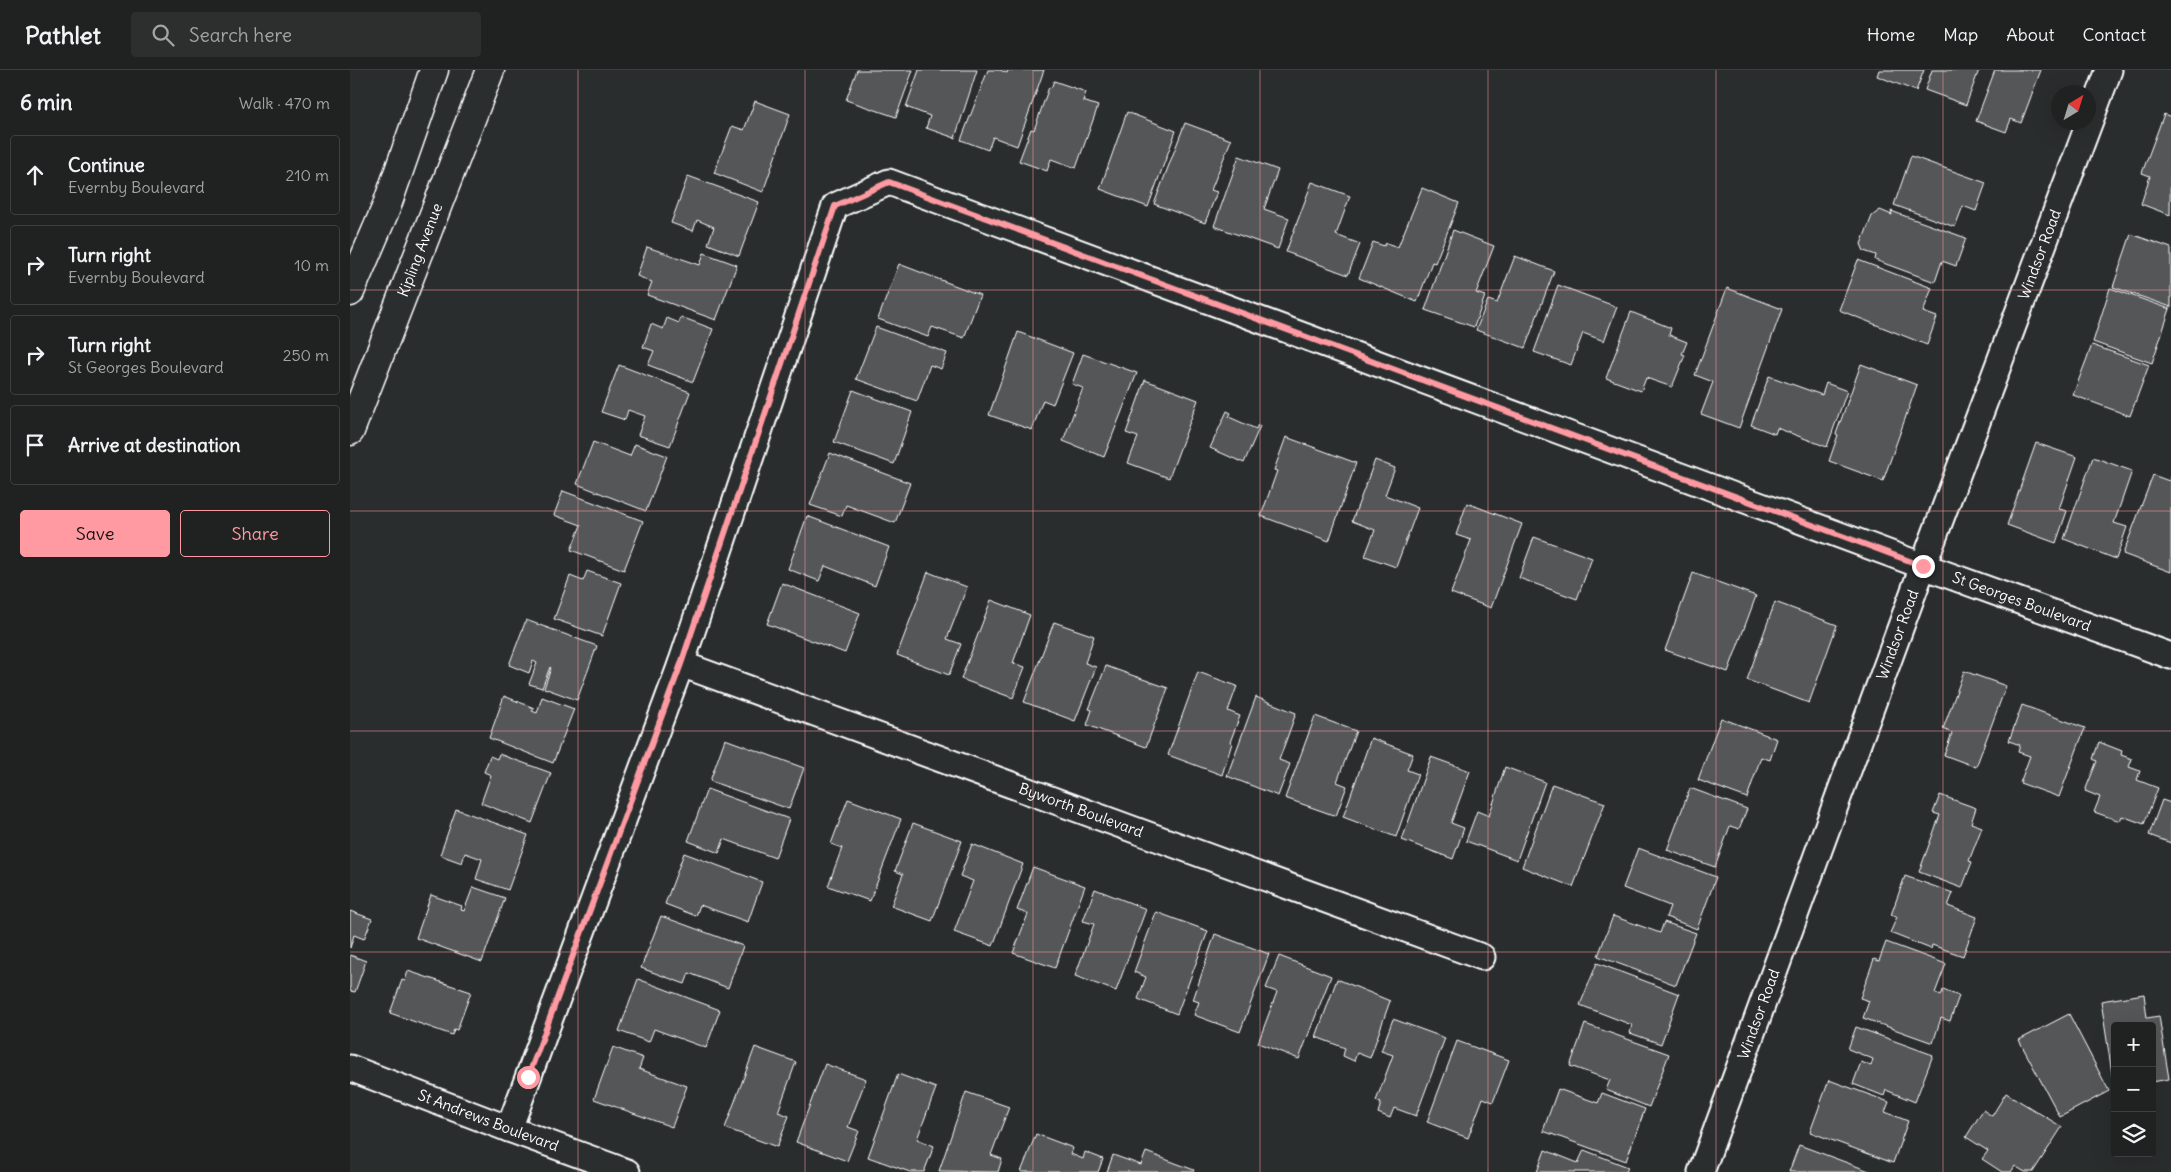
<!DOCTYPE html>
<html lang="en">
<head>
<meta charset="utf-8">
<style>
	:root { --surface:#202222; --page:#2d2f2f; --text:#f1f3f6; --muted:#a2a4a5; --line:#3d3f40; --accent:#ff9aa2 }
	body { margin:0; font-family:Delius,sans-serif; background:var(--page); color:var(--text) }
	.controls { position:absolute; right:15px; bottom:15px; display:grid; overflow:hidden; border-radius:5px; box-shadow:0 5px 20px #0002 }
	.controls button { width:45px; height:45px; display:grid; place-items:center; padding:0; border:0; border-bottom:1px solid var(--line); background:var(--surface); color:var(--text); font:25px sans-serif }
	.compass { position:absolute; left:1701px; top:15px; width:45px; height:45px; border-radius:50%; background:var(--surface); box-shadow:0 5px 20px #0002; rotate:38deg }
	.stop { position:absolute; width:15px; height:15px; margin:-11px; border:4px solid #ff9aa2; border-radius:50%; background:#fff }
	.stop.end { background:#ff9aa2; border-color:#fff; box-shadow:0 1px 5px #0008 }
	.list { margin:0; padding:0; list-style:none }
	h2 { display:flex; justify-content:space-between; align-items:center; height:65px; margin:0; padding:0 20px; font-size:21px }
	h2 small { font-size:16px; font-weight:400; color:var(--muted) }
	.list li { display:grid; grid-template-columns:32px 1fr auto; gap:15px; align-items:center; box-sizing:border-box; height:80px; margin:0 10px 10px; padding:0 10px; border:1px solid var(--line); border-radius:5px }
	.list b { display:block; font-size:19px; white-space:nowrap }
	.list p { margin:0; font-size:16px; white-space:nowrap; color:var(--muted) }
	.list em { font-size:16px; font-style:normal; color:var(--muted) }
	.actions { display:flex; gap:10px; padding:15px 20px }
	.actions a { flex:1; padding:11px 0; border:1px solid var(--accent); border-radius:5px; text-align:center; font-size:18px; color:var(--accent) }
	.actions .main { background:var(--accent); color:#111 }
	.icon { flex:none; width:28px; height:28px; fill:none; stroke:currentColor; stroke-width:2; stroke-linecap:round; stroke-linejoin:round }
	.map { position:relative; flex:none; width:1821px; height:1102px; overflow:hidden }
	header { display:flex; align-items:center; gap:30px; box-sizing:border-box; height:70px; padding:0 25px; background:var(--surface); border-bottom:1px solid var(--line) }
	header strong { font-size:24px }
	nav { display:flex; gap:28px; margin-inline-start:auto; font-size:18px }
	.search { width:350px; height:45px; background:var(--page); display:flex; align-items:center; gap:12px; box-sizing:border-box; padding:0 18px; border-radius:5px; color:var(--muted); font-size:19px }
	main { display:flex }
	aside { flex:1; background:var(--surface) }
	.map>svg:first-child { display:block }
</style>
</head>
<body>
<header>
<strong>Pathlet</strong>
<div class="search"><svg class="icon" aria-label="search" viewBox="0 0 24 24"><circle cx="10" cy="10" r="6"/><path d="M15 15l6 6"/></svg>Search here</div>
<nav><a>Home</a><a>Map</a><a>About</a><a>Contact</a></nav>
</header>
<main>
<aside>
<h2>6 min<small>Walk · 470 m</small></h2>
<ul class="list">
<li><svg class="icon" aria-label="ahead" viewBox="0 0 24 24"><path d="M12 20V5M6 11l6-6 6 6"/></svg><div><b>Continue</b><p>Evernby Boulevard</p></div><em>210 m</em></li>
<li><svg class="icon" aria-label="right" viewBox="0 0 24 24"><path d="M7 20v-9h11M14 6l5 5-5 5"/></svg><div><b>Turn right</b><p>Evernby Boulevard</p></div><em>10 m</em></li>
<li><svg class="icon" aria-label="right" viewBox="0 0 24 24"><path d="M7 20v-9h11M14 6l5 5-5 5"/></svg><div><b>Turn right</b><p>St Georges Boulevard</p></div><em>250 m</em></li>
<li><svg class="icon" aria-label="arrive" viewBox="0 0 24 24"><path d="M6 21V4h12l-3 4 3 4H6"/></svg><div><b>Arrive at destination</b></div></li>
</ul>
<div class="actions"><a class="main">Save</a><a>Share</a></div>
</aside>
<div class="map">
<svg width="1821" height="1102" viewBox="0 0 1821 1102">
	<rect width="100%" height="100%" fill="#2a2d2e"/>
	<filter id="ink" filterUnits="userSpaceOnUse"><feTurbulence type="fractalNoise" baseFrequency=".02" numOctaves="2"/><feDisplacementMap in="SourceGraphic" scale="10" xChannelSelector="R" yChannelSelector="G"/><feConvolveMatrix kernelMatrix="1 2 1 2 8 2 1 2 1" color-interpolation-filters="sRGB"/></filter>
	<g filter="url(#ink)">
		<!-- building -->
		<path fill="#555758" stroke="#fff" d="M507,0H563L546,47L496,30Z
			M569,0H627L605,68L576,58L580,46L556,37Z
			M638,0H650L657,3L658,0H694L667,76L643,67L638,80L611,70Z
			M1529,0H1574L1566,21L1527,6Z
			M1582,0H1629L1616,35L1575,20Z
			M1645,0H1691L1671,53L1661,49L1656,62L1626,51Z
			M704,11L736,22L733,31L748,36L726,98L701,89L697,101L669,91L681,59L684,60L699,17L701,18Z
			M405,31L440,44L413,122L364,103L382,56L394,60Z
			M777,42L826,61L798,137L750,119Z
			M1814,44L1821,47L1820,145L1791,134L1800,106L1792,103Z
			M835,53L881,70L861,120L867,122L855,153L804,134Z
			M889,86L928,100L914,139L939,148L928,179L864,156Z
			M1561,86L1636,113L1626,141L1613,136L1605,157L1544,135Z
			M338,106L409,132L389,186L358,174L364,157L347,150L343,161L321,153Z
			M962,112L1000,126L986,165L1010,174L998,205L936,182Z
			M1072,118L1109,133L1085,193L1082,192L1067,232L1009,208L1023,172L1034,176L1036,173L1048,177Z
			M1530,140L1542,145L1541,141L1616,168L1606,196L1592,191L1585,212L1525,190L1526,185L1514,181L1511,174L1522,146Z
			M1103,160L1144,176L1126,223L1135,226L1124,257L1075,240Z
			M1781,164L1821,178V237L1763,217Z
			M297,177L350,195L354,183L387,195L366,250L297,225L302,212L287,206Z
			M1165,186L1204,201L1175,278L1126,260L1138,230L1147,233Z
			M1508,190L1582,218L1573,242L1587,247L1577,275L1489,240Z
			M549,194L630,225L614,268L582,257L578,267L528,249Z
			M1208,215L1267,237L1254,271L1233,263L1221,295L1184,282Z
			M1377,218L1432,239L1389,358L1351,344L1363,312L1345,305Z
			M1760,218L1820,239L1802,293L1743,272Z
			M1281,242L1321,258L1319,265L1337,272L1332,284L1335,285L1322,317L1296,308L1291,321L1256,308Z
			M331,247L363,259L343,312L298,295L304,281L293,277L301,254L313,259L317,248L329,253Z
			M526,257L597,283L591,299L580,295L567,331L506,309Z
			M668,262L723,283L703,334L693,330L682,360L639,345Z
			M1742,275L1799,295L1780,346L1723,325Z
			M733,284L787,303L754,387L713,371L733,318L722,314Z
			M1511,294L1567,315L1533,411L1479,391L1488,365L1486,364Z
			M269,295L340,322L320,376L288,365L295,346L278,340L275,350L251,342Z
			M1419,306L1472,325L1476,313L1497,321L1477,377L1427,358L1425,364L1401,355Z
			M795,310L848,330L819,408L778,393L788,367L776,363Z
			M503,320L562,342L544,394L484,372Z
			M877,341L881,343L879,347L906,359L908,354L910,356L894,393L860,378Z
			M936,367L1006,393L979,471L911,446L927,401L924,400Z
			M243,372L280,386L285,374L317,386L296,441L227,414Z
			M1686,373L1727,387L1709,439L1717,441L1706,473L1657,455Z
			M480,383L560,413L545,453L496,435L492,446L460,435Z
			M1743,387L1782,401L1764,453L1777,457L1766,489L1714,469Z
			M1025,390L1045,398L1035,425L1068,438L1046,497L1015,486L1025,460L1002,451Z
			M1803,405L1819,411L1821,406V502L1773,484Z
			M213,421L293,451L274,500L221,480L231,455L204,445Z
			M1117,433L1172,454L1141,538L1101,523L1121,470L1106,465Z
			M457,446L539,477L525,516L475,496L469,511L438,499Z
			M1184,467L1242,488L1227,529L1169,508Z
			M237,501L271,513L252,566L204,549L220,506L233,511Z
			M578,502L617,517L597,569L611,574L599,605L547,585Z
			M1343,503L1406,526L1378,602L1315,580Z
			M432,513L510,543L495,583L417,554Z
			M641,530L680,545L663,593L675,597L663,628L611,609Z
			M1425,532L1487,555L1459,633L1397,610Z
			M176,550L247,576L227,630L194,618L201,598L200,597L192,618L179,614L187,593L183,591L179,603L159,595Z
			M704,552L744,566L735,593L746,597L725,651L674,632Z
			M756,596L818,618L796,677L737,655L742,640L739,639Z
			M1614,601L1656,616L1626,697L1594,685L1602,663L1593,659Z
			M848,602L887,616L878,641L890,646L880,672L882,673L872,705L818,685Z
			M154,626L184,638L182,641L187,643L192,627L224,639L203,693L139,668Z
			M906,627L946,643L929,690L940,694L928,726L877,706Z
			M1672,635L1735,658L1709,727L1670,713L1680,686L1668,682L1670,675L1659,671Z
			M965,646L1006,661L987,712L997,716L986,746L935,728Z
			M1371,648L1427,669L1420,690L1411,687L1397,728L1348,710Z
			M1021,668L1063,684L1057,700L1068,704L1046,767L993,747Z
			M375,669L454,698L439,739L360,711Z
			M1749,672L1772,681L1771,685L1782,689L1779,697L1790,701L1787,710L1808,718L1794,754L1772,746L1770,751L1744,742L1750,727L1735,721L1747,691L1743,689Z
			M149,684L201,703L182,753L131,733L141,705L134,702L140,686L147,689Z
			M1081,687L1120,701L1101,753L1114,758L1103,789L1052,770Z
			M1155,697L1195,712L1167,790L1116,771L1127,741L1139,746Z
			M1202,714L1255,733L1223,817L1172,797Z
			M1340,718L1397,739L1389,759L1380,756L1365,797L1317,780Z
			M357,719L439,749L425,788L374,769L369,783L338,771Z
			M1590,725L1626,738L1621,753L1632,757L1619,791L1622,792L1612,818L1569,802L1590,745L1583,743Z
			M498,729L551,749L520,831L478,816L492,778L481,774Z
			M1812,730L1821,733V773L1799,765Z
			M106,739L178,765L158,820L126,809L132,789L115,783L112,793L90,785Z
			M563,753L612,771L582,851L541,836L553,804L545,801Z
			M622,774L673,794L643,876L604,862L623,811L610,806Z
			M1288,778L1366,807L1347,859L1316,847L1320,836L1273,818Z
			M334,783L412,812L398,852L350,835L346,846L315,834Z
			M683,797L735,816L705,898L663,883L678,844L667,840Z
			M1555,806L1603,823L1598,836L1627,847L1613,886L1582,875L1581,879L1540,863L1547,847L1541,845Z
			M123,817L155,828L132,892L66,868L81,825L112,836L111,840L114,841Z
			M745,819L796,839L766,921L725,906L744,854L733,851Z
			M0,841L22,849L14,869L4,865L0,878Z
			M806,842L858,861L827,944L788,929L796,907L784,902Z
			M311,846L393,876L378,918L339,903L335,914L291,898Z
			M1263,846L1310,863L1314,852L1346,863L1326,915L1248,886Z
			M865,864L919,884L890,962L844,945L849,932L843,930Z
			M1536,872L1596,894L1585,923L1591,926L1593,920L1609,926L1600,951L1591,948L1583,973L1513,948L1519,931L1510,928L1524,889L1529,891Z
			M0,885L16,891L5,922L0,921Z
			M929,886L981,906L949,989L908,973L927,922L916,918Z
			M1247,893L1329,924L1311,974L1280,963L1282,955L1230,935Z
			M58,901L121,922L107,960L104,959L102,965L40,943L52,910L55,911Z
			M288,909L370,940L356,978L304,959L299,972L269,961Z
			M987,909L1040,931L1020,988L1007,983L1004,991L993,986L995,978L966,967Z
			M1794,924L1797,948L1809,946L1819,1009L1802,1012V956H1765L1764,1017L1751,931Z
			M1719,944L1759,1021L1710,1047L1669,970Z
			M1043,949L1095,968L1066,1046L1044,1038L1040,1048L1028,1043L1031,1033L1026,1031L1043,985L1031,981Z
			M1235,954L1319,984L1299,1037L1256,1020L1260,1010L1220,996Z
			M1506,957L1583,985L1565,1032L1536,1020L1534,1026L1503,1014L1511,992L1521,996L1523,989L1498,979Z
			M1107,971L1159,990L1143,1032L1133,1028L1118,1068L1077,1052Z
			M263,977L293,988L289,999L337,1016L322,1057L244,1029Z
			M405,977L446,992L428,1042L439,1046L427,1077L375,1058Z
			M475,994L516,1009L498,1057L509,1061L497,1091L446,1072Z
			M548,1004L586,1018L567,1069L584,1076L574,1102H560L518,1087Z
			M1479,1010L1539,1032L1535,1042L1558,1051L1543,1093L1460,1062Z
			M1208,1019L1248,1033L1252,1023L1295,1039L1276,1091L1193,1061Z
			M616,1022L659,1037L641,1085L652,1089L648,1102L589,1101Z
			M1656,1023L1712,1057L1683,1102H1675L1665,1096L1661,1102H1652L1632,1089L1638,1081L1616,1067L1633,1040L1642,1046Z
			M686,1064L723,1078L721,1084L733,1089L735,1082L753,1089L748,1102H671Z
			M1449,1075L1522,1102H1439Z
			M1195,1080L1228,1093L1234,1080L1278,1097L1276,1102H1187Z
			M796,1082L844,1100L843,1102H757L763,1085L791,1095Z"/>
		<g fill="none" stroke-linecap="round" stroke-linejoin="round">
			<!-- minor casing -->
			<g stroke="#fff" stroke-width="29">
				<g id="minor">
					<path id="s1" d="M331,594L1132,887"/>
					<path id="s2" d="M0,998L159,1059L277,1102"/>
					<path id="s3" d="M159,1059L331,594L485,136L539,112L1573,496L1821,586"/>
					<path id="s4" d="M1351,1102L1573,496L1759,0"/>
				</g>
			</g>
			<!-- secondary casing -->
			<g stroke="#fff" stroke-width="31">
				<g id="secondary">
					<path d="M0,222L36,138L84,0"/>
					<path id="s5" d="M0,361L140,0"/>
				</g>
			</g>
			<!-- minor -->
			<use href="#minor" stroke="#2a2d2e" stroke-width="25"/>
			<!-- secondary -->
			<use href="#secondary" stroke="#2a2d2e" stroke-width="28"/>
		</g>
	</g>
	<g fill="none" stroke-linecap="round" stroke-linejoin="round" filter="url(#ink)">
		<!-- route -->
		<path stroke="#ff9aa2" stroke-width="6" d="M178,1007L331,594L485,136L539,112L1573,496"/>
	</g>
	<!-- grid -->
	<path fill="none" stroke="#ff9aa2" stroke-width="1" stroke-opacity="0.55" d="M228,0V1102M455,0V1102M683,0V1102M910,0V1102M1138,0V1102M1366,0V1102M1593,0V1102M0,220H1821M0,441H1821M0,661H1821M0,882H1821"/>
	<g text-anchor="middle" stroke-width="4" stroke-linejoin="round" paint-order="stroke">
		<!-- street labels -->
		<g font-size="15" fill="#fff" stroke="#2a2d2e">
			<text dy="5" stroke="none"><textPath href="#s5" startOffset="194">Kipling Avenue</textPath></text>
			<text dy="5" stroke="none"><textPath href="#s4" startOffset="978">Windsor Road</textPath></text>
			<text dy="5" stroke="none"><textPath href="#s3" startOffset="2246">St Georges Boulevard</textPath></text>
			<text dy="5" stroke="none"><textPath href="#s4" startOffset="572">Windsor Road</textPath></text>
			<text dy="5" stroke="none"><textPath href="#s1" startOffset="426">Byworth Boulevard</textPath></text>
			<text dy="5" stroke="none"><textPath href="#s4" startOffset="168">Windsor Road</textPath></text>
			<text dy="5" stroke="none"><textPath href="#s2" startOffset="148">St Andrews Boulevard</textPath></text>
		</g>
	</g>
</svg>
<div class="controls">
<button>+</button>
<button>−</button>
<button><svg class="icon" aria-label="layers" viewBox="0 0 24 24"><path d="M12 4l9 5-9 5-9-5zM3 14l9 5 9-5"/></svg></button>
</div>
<svg class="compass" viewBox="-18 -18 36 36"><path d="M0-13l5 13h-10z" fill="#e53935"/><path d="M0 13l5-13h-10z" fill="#a2a4a5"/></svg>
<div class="stop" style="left:178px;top:1007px"></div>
<div class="stop end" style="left:1573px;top:496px"></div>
</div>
</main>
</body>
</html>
